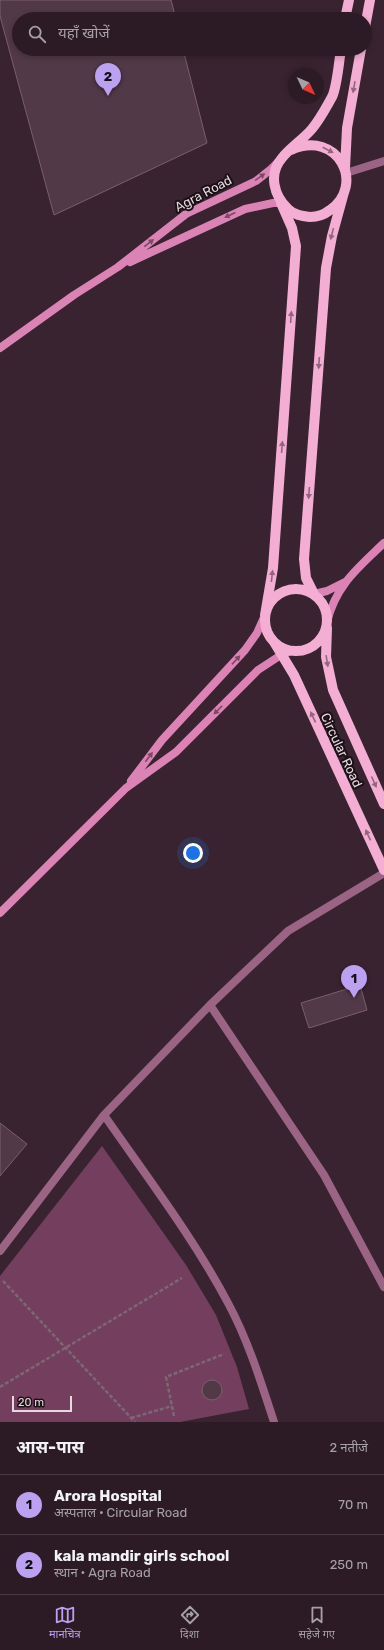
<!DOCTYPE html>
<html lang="hi">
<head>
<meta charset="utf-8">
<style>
	:root { --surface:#2c1a24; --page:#34232c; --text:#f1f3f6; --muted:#a6a1a6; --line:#483841; --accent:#bca0f2 }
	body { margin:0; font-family:Rubik,"Noto Sans Devanagari",sans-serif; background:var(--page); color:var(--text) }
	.compass { position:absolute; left:288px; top:68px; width:36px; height:36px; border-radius:50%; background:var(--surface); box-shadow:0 2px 6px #0003; rotate:134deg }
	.scale { position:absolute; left:12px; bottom:10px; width:60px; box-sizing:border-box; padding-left:4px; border:2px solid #e7d7df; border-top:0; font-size:11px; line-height:14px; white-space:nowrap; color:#e7d7df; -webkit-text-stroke:3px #1b1016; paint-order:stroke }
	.you { position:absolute; left:193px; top:853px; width:14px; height:14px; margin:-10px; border:3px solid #fff; border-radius:50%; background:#1a73e8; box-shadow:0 0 0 6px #1a73e833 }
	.badge { display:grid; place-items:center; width:26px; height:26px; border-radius:50%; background:var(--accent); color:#111; font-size:13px; font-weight:700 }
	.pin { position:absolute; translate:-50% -33px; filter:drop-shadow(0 1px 2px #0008) }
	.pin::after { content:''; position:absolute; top:21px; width:14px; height:12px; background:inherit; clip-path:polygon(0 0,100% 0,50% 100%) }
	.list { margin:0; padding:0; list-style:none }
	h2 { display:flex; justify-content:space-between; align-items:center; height:52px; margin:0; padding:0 16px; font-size:17px }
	h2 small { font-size:13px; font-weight:400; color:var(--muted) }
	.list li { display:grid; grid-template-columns:26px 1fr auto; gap:12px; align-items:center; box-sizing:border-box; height:60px; padding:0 16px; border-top:1px solid var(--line) }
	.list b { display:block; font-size:15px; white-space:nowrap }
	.list p { margin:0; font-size:13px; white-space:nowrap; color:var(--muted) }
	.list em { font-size:13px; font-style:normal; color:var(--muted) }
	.icon { flex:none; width:22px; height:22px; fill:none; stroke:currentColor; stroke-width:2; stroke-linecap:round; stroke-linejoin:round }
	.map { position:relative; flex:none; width:384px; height:1422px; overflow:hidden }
	.search { position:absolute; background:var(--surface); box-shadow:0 2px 6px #0003; left:12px; right:12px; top:12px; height:44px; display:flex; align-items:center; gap:10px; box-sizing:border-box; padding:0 14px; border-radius:22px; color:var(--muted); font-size:15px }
	.sheet { height:172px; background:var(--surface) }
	nav { display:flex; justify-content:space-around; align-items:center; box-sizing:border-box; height:56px; border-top:1px solid var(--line); background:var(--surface); font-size:11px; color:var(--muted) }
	nav a { display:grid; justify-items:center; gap:2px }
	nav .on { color:var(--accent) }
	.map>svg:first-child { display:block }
</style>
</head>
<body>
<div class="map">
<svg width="384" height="1422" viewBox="0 0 384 1422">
	<rect width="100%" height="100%" fill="#3a2330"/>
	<!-- park -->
	<path fill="#743e5e" d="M102,1146L186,1265L216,1315L237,1367L249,1409L180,1422H0V1276Z"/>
	<!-- building -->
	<path fill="#523947" stroke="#7a5f6d" d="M0,0H171L176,19H19V49H183L207,143L54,215L0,16Z
		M360,985L367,1010L309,1028L301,1003Z
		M0,1123L27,1144L0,1176Z
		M202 1390a10 10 0 1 1 20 0a10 10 0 1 1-20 0Z"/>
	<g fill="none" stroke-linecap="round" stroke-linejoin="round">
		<!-- path -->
		<path stroke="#7c6772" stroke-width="2.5" stroke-dasharray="4 2" stroke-linecap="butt" d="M3,1281L135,1422
			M0,1387L182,1278
			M174,1416L166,1377L224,1354
			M131,1418L172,1406"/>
		<!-- minor -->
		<path stroke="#9c6484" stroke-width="8" d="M346,173L384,161
			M210,1005L324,1175L384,1287
			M104,1115C147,1177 193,1237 228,1303C248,1340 261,1382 274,1422
			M0,1251L104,1115L210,1005L288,931L384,873"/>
		<!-- secondary -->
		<path stroke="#dc83b6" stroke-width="8" d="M130,262L245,209L273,203H281
			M0,348L74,295L118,267L186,214L256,181L270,170L277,163
			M314,594L327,591L345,582
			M327,622C336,585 358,568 384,543
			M131,781L162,740L245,650L257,633L265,615
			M0,913L126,788L176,752L258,670L281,655L291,651"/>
		<!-- primary -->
		<path stroke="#f4aed4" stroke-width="10" d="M345,19L349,0
			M365,27L370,0
			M291,150C338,129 366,185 330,210C325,214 317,217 310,217C302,216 294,215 288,209C274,196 268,174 282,158C290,148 302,140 311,130C319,121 326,108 332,97C337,87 339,61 341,49
			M345,168L347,128L361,49
			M265 620a31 31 0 1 1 62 0a31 31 0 1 1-62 0Z
			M314,594L306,578L304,559L326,268L332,236L343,196
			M265,615L273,568L296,246L292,228L281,203
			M327,628L326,657L333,690L384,804
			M274,642L294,675L384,870"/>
	</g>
	<!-- one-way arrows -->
	<defs><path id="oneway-solid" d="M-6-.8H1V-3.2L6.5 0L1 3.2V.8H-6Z"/></defs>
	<g fill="#92677e">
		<use href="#oneway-solid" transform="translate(354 87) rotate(100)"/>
		<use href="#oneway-solid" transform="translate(328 150) rotate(27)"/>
		<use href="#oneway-solid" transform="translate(332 234) rotate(104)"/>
		<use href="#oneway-solid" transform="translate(291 317) rotate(-86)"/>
		<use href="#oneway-solid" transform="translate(319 363) rotate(94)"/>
		<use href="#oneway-solid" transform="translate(282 447) rotate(-86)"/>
		<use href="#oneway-solid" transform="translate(309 493) rotate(94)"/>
		<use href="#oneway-solid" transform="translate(272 576) rotate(-84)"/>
		<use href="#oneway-solid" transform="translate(327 661) rotate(81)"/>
		<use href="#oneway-solid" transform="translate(313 717) rotate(-115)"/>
		<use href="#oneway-solid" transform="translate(374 782) rotate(66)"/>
		<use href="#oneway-solid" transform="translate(368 835) rotate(-115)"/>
	</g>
	<g fill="#7c4a66">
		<use href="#oneway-solid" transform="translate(260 177) rotate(-35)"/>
		<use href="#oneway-solid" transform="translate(230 215) rotate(155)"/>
		<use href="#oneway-solid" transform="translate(149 243) rotate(-38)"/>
		<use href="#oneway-solid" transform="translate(236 660) rotate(-47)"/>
		<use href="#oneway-solid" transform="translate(218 710) rotate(135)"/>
		<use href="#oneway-solid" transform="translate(149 757) rotate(-53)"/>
	</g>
	<g text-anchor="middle" stroke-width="4" stroke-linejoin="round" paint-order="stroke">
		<!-- street labels -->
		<g font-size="13" fill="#e7d7df" stroke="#1b1016">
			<text transform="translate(203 193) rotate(-28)" y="5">Agra Road</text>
			<text transform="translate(342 750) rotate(65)" y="5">Circular Road</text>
		</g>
	</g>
</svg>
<svg class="compass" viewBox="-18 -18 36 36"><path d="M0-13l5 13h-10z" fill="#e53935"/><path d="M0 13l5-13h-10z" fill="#a6a1a6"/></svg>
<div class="scale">20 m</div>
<div class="you"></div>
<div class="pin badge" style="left:354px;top:998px">1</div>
<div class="pin badge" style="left:108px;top:96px">2</div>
<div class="search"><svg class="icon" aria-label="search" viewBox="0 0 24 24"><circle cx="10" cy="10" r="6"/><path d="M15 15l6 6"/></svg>यहाँ खोजें</div>
</div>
<section class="sheet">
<h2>आस-पास<small>2 नतीजे</small></h2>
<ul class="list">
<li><span class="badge">1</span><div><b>Arora Hospital</b><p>अस्पताल · Circular Road</p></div><em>70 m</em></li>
<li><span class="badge">2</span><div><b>kala mandir girls school</b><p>स्थान · Agra Road</p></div><em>250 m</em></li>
</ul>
</section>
<nav>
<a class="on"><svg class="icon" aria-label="map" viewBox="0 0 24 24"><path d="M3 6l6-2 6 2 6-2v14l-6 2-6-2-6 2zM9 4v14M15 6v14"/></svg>मानचित्र</a>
<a><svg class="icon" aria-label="directions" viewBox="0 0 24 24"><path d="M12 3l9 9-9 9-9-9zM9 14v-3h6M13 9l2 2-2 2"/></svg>दिशा</a>
<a><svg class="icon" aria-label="saved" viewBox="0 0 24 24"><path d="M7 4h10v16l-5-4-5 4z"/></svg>सहेजे गए</a>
</nav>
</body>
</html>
